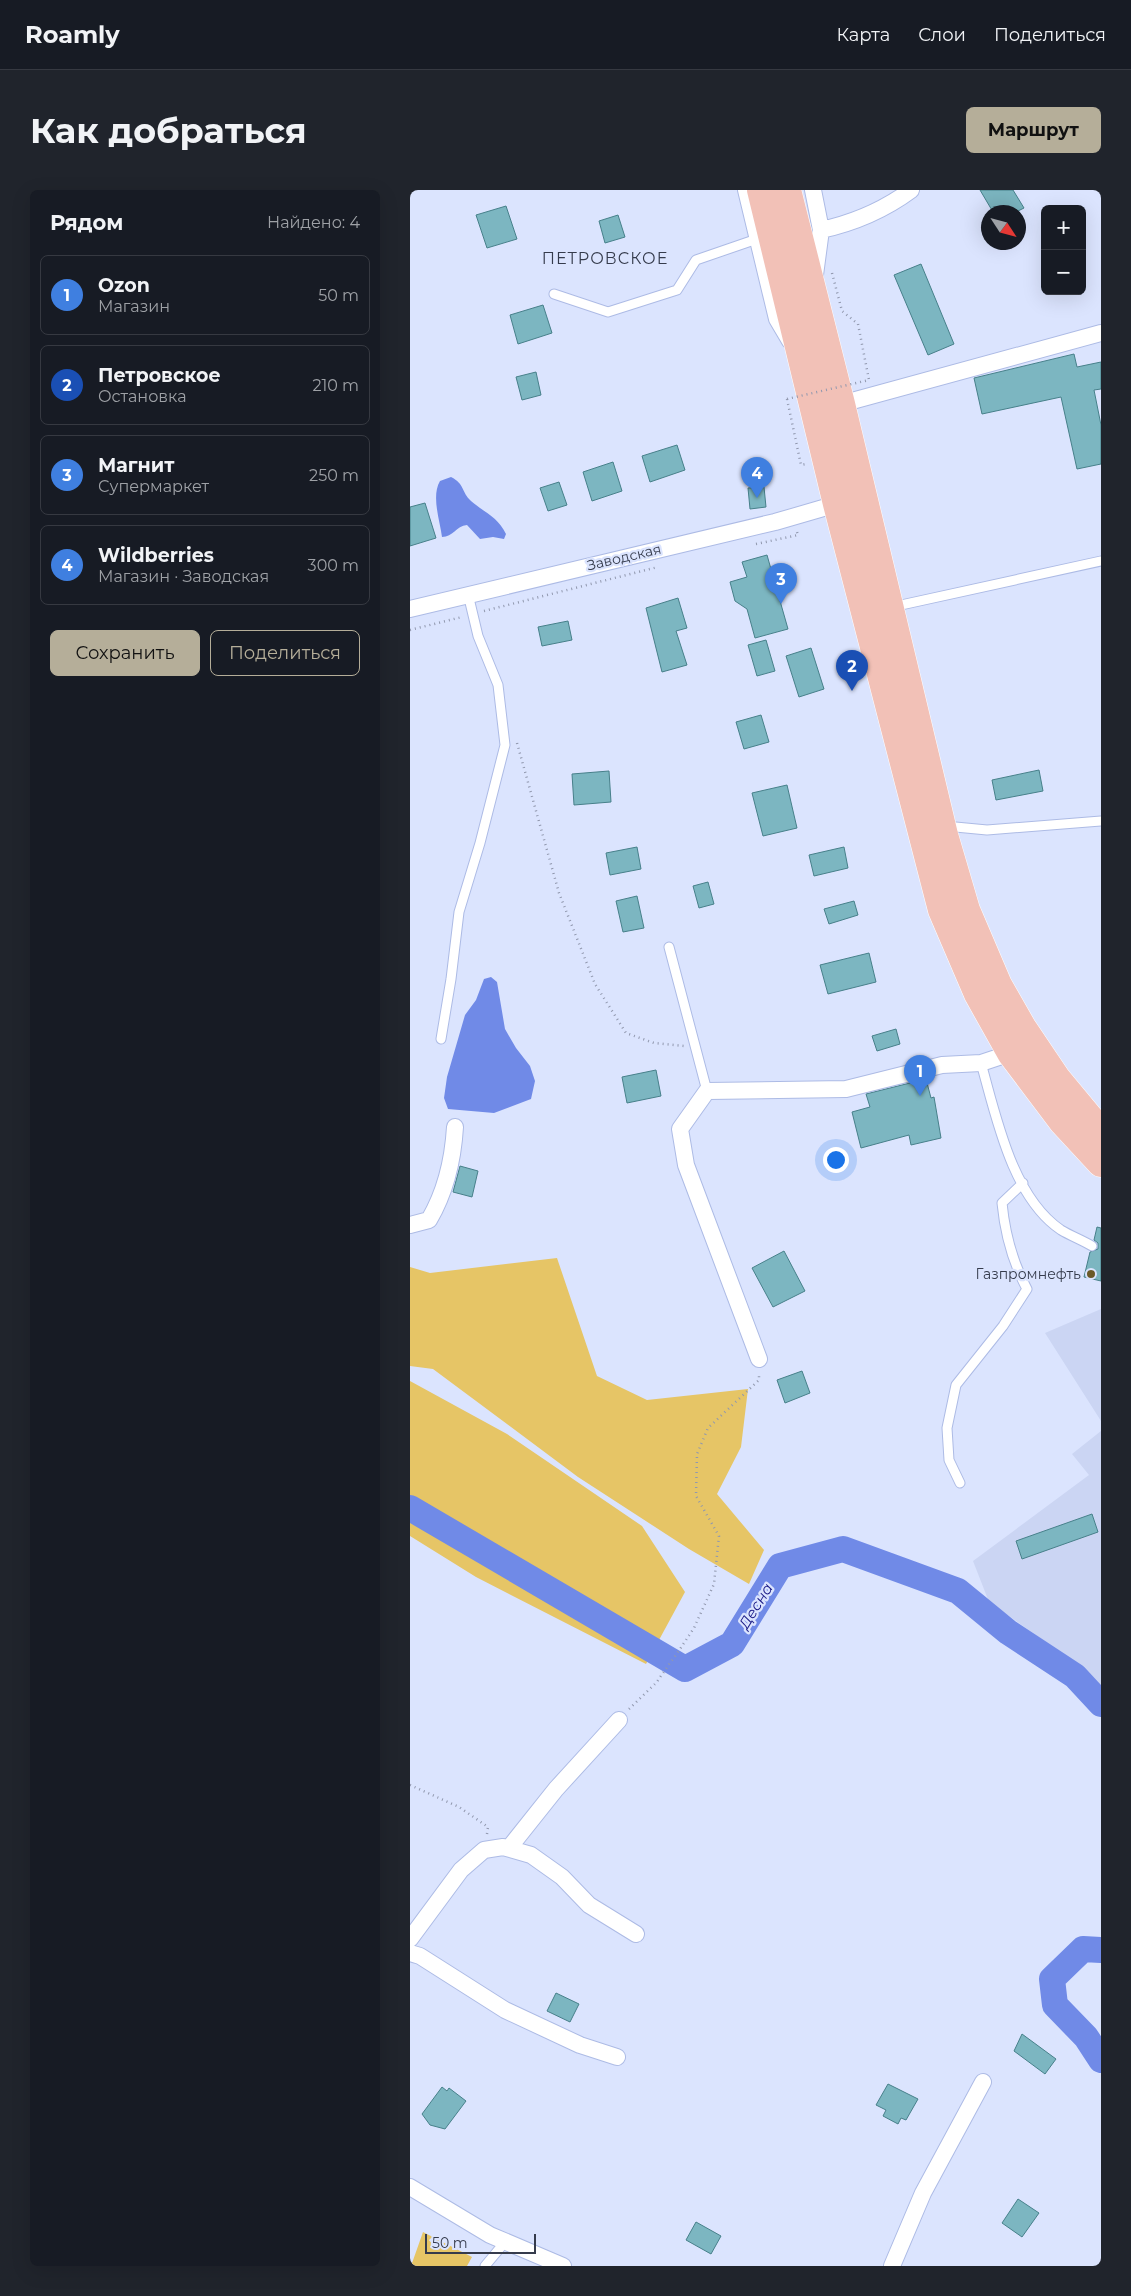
<!DOCTYPE html>
<html lang="ru">
<head>
<meta charset="utf-8">
<style>
	:root { --surface:#171b24; --page:#20242c; --text:#f1f3f6; --muted:#9ea1a6; --line:#363941; --accent:#b5ae99 }
	body { margin:0; font-family:Montserrat,sans-serif; background:var(--page); color:var(--text) }
	.controls { position:absolute; right:15px; top:15px; display:grid; overflow:hidden; border-radius:8px; box-shadow:0 5px 20px #0002 }
	.controls button { width:45px; height:45px; display:grid; place-items:center; padding:0; border:0; border-bottom:1px solid var(--line); background:var(--surface); color:var(--text); font:25px sans-serif }
	.compass { position:absolute; left:571px; top:15px; width:45px; height:45px; border-radius:50%; background:var(--surface); box-shadow:0 5px 20px #0002; rotate:126deg }
	.scale { position:absolute; left:15px; bottom:12px; width:111px; box-sizing:border-box; padding-left:5px; border:2px solid #353b4c; border-top:0; font-size:14px; line-height:18px; white-space:nowrap; color:#353b4c; -webkit-text-stroke:4px #dbe4fe; paint-order:stroke }
	.you { position:absolute; left:425px; top:969px; width:18px; height:18px; margin:-12px; border:4px solid #fff; border-radius:50%; background:#1a73e8; box-shadow:0 0 0 8px #1a73e833 }
	.badge { display:grid; place-items:center; width:32px; height:32px; border-radius:50%; background:var(--accent); color:#fff; font-size:16px; font-weight:700 }
	.pin { position:absolute; translate:-50% -41px; filter:drop-shadow(0 1px 2px #0008) }
	.pin::after { content:''; position:absolute; top:26px; width:18px; height:15px; background:inherit; clip-path:polygon(0 0,100% 0,50% 100%) }
	.list { margin:0; padding:0; list-style:none }
	h2 { display:flex; justify-content:space-between; align-items:center; height:65px; margin:0; padding:0 20px; font-size:21px }
	h2 small { font-size:16px; font-weight:400; color:var(--muted) }
	.list li { display:grid; grid-template-columns:32px 1fr auto; gap:15px; align-items:center; box-sizing:border-box; height:80px; margin:0 10px 10px; padding:0 10px; border:1px solid var(--line); border-radius:8px }
	.list b { display:block; font-size:19px; white-space:nowrap }
	.list p { margin:0; font-size:16px; white-space:nowrap; color:var(--muted) }
	.list em { font-size:16px; font-style:normal; color:var(--muted) }
	.actions { display:flex; gap:10px; padding:15px 20px }
	.actions a { flex:1; padding:11px 0; border:1px solid var(--accent); border-radius:8px; text-align:center; font-size:18px; color:var(--accent) }
	.actions .main { background:var(--accent); color:#111 }
	.map { position:relative; flex:none; width:691px; height:2076px; overflow:hidden; border-radius:8px }
	header { display:flex; align-items:center; gap:30px; box-sizing:border-box; height:70px; padding:0 25px; background:var(--surface); border-bottom:1px solid var(--line) }
	header strong { font-size:24px }
	nav { display:flex; gap:28px; margin-inline-start:auto; font-size:18px }
	.intro { display:flex; align-items:center; justify-content:space-between; box-sizing:border-box; height:120px; padding:0 30px }
	h1 { margin:0; font-size:35px }
	.button { padding:12px 22px; border-radius:8px; background:var(--accent); color:#111; font-size:18px; font-weight:700 }
	main { display:flex; gap:30px; padding:0 30px }
	aside { flex:1; background:var(--surface); border-radius:8px; box-shadow:0 5px 20px #0002 }
	.map>svg:first-child { display:block }
</style>
</head>
<body>
<header>
<strong>Roamly</strong>
<nav><a>Карта</a><a>Слои</a><a>Поделиться</a></nav>
</header>
<div class="intro"><h1>Как добраться</h1><a class="button">Маршрут</a></div>
<main>
<aside>
<h2>Рядом<small>Найдено: 4</small></h2>
<ul class="list">
<li><span class="badge" style="background:#3f7fe0">1</span><div><b>Ozon</b><p>Магазин</p></div><em>50 m</em></li>
<li><span class="badge" style="background:#1a4fb4">2</span><div><b>Петровское</b><p>Остановка</p></div><em>210 m</em></li>
<li><span class="badge" style="background:#3f7fe0">3</span><div><b>Магнит</b><p>Супермаркет</p></div><em>250 m</em></li>
<li><span class="badge" style="background:#3f7fe0">4</span><div><b>Wildberries</b><p>Магазин · Заводская</p></div><em>300 m</em></li>
</ul>
<div class="actions"><a class="main">Сохранить</a><a>Поделиться</a></div>
</aside>
<div class="map">
<svg width="691" height="2076" viewBox="0 0 691 2076">
	<rect width="100%" height="100%" fill="#dbe4fe"/>
	<!-- built -->
	<path fill="#cbd5f3" d="M691,1119V1231L635,1143Z
		M691,1241V1496L673,1478L579,1412L563,1371L679,1285L662,1264Z"/>
	<!-- green -->
	<path fill="#e6c566" d="M147,1068L187,1186L237,1210L338,1199L331,1257L307,1304L354,1360L339,1394L279,1359L168,1287L23,1179L0,1176V1077L20,1083Z
		M0,1191L97,1244L232,1336L275,1402L236,1474L66,1387L0,1346Z
		M13,2042L62,2067L57,2076H1Z"/>
	<!-- water -->
	<path fill="#708ae7" d="M41,287C55,294 51,302 61,311C75,323 88,327 96,344L94,349L83,347L70,349L57,335C46,336 43,347 32,347C30,331 21,306 30,291Z
		M81,787L87,792L95,839L106,858L120,876L125,891L121,909L84,923L38,919L34,908L37,887L55,825L66,810L74,789Z"/>
	<g fill="none" stroke-linecap="round" stroke-linejoin="round">
		<!-- river -->
		<path stroke="#708ae7" stroke-width="26" d="M0,1318L275,1479L322,1454L370,1376L433,1359L548,1401L598,1442L665,1486L691,1514
			M691,1760L673,1759L642,1789L645,1815L676,1847L691,1870"/>
	</g>
	<!-- building -->
	<path fill="#7cb6c1" stroke="#47808a" d="M570,0H603L614,18L606,22H583Z
		M96,16L107,49L77,58L66,25Z
		M208,25L215,47L195,53L189,31Z
		M511,74L544,154L518,165L484,85Z
		M133,115L142,143L108,154L100,125Z
		M664,164L667,177L691,172V199L684,200L691,235V274L667,279L651,207L572,224L564,188Z
		M126,182L131,205L112,210L106,187Z
		M267,255L275,280L240,292L232,266Z
		M203,272L212,301L182,311L173,282Z
		M149,292L157,315L138,321L130,298Z
		M354,297L356,317L340,319L338,298Z
		M15,313L26,348L0,356V317Z
		M357,365L378,439L345,448L337,419L325,411L320,392L337,387L332,372Z
		M268,408L277,438L266,441L277,475L252,482L236,418Z
		M158,431L162,450L132,456L128,437Z
		M356,450L365,481L347,486L338,455Z
		M401,458L414,499L389,507L376,466Z
		M351,525L359,552L334,559L326,532Z
		M629,580L633,601L586,610L582,590Z
		M199,581L201,612L164,615L162,584Z
		M377,595L387,638L353,646L342,603Z
		M227,657L231,679L200,685L196,663Z
		M434,657L438,678L404,686L399,665Z
		M298,692L304,714L289,718L283,696Z
		M227,706L234,738L213,742L206,711Z
		M444,711L448,725L419,734L414,719Z
		M459,763L466,792L418,804L410,775Z
		M486,839L490,854L467,861L462,846Z
		M246,880L251,906L217,913L212,887Z
		M516,889L521,908L524,907L531,948L501,955L499,945L451,958L442,922L460,917L456,904Z
		M50,976L68,981L62,1007L43,1002Z
		M687,1037L691,1038V1091L674,1087L680,1062L688,1059V1053L684,1050Z
		M374,1061L395,1101L363,1117L342,1078Z
		M392,1181L400,1203L375,1213L367,1190Z
		M682,1324L688,1342L612,1369L606,1351Z
		M146,1803L169,1814L160,1832L137,1821Z
		M612,1844L646,1869L635,1884L604,1861Z
		M478,1894L508,1909L496,1930L491,1928L488,1934L473,1926L476,1920L466,1915Z
		M32,1897L37,1901L39,1898L56,1911L35,1939L20,1935L12,1924Z
		M608,2009L629,2023L612,2047L592,2033Z
		M286,2032L311,2046L301,2064L276,2050Z"/>
	<g fill="none" stroke-linecap="round" stroke-linejoin="round">
		<!-- lane casing -->
		<g stroke="#adbbe5" stroke-width="11">
			<path id="lane" d="M144,104L198,122L267,100L286,70L347,49
				M482,417L691,371
				M535,636L577,640L691,631
				M259,757L297,901
				M31,849L41,789L49,722L70,653L95,555L88,495L68,446L58,404
				M571,873C586,926 602,1007 651,1040C661,1046 672,1050 682,1056
				M550,1293L539,1270L537,1238L546,1195L593,1136L617,1099C602,1071 595,1044 592,1013L613,993
				M75,2076L95,2052"/>
		</g>
		<!-- street casing -->
		<g stroke="#adbbe5" stroke-width="18">
			<path id="street" d="M336,0L367,129L380,151
				M403,0L411,40L405,85
				M411,40C443,33 474,20 501,0
				M431,214L691,143
				M0,419L365,332L427,314
				M0,1035L19,1030C36,1001 43,970 45,937
				M349,1169L276,975L270,939L297,901L436,899L532,875L571,873L601,863
				M99,1658L146,1599L209,1530
				M0,1749L51,1680L74,1660L93,1657L121,1665L152,1687L179,1715L226,1744
				M0,1763L10,1766L95,1820L170,1855L207,1867
				M0,1997L80,2045L153,2076
				M482,2076L513,2003L573,1892"/>
		</g>
		<!-- highway casing -->
		<g stroke="#fff" stroke-width="29">
			<path id="highway" d="M351,0L427,314L532,720L568,804L601,863L653,932L691,973
				M377,0L431,214L534,645L556,720L588,795L612,837L647,889L691,942"/>
		</g>
		<!-- path -->
		<path stroke="#9198ae" stroke-width="2.5" stroke-dasharray="1 4" stroke-linecap="butt" d="M422,83L432,121L448,134L459,190
			M377,209L391,275L396,274
			M346,354L388,345L387,342
			M74,421L248,377
			M0,440L52,427
			M107,553L149,703L185,794L216,843L244,853L274,856
			M219,1519L246,1493L270,1459L284,1438L304,1394L309,1346L286,1306L287,1264L298,1238L349,1190V1183
			M0,1595L49,1617L78,1637L77,1644"/>
		<!-- lane -->
		<use href="#lane" stroke="#fff" stroke-width="9"/>
		<!-- street -->
		<use href="#street" stroke="#fff" stroke-width="16"/>
		<!-- highway -->
		<use href="#highway" stroke="#f2c1b7" stroke-width="28"/>
		<!-- path-bridge -->
		<path stroke="#9198ae" stroke-width="2.5" stroke-dasharray="1 4" stroke-linecap="butt" d="M377,209L459,190"/>
	</g>
	<!-- markers -->
	<circle fill="#6b5a28" stroke="#dbe4fe" stroke-width="2" cx="681" cy="1084" r="5"/>
	<g text-anchor="middle" stroke-width="4.5" stroke-linejoin="round" paint-order="stroke">
		<!-- street labels -->
		<g font-size="14" fill="#353b4c" stroke="#dbe4fe">
			<text transform="translate(214 367) rotate(-13)" y="5">Заводская</text>
		</g>
		<!-- poi labels -->
		<g font-size="14" fill="#353b4c" stroke="#dbe4fe" text-anchor="end">
			<text x="671" y="1089">Газпромнефть</text>
		</g>
		<!-- water labels -->
		<g font-size="15" font-style="italic" fill="#171784" stroke="#dbe4fe">
			<text transform="translate(346 1416) rotate(-58)" y="5">Десна</text>
		</g>
		<!-- quarter labels -->
		<g font-size="16" letter-spacing="1" fill="#353b4c" stroke="#dbe4fe">
			<text x="195" y="74">ПЕТРОВСКОЕ</text>
		</g>
	</g>
</svg>
<div class="controls">
<button>+</button>
<button>−</button>
</div>
<svg class="compass" viewBox="-18 -18 36 36"><path d="M0-13l5 13h-10z" fill="#e53935"/><path d="M0 13l5-13h-10z" fill="#9ea1a6"/></svg>
<div class="scale">50 m</div>
<div class="you"></div>
<div class="pin badge" style="left:510px;top:906px;background:#3f7fe0">1</div>
<div class="pin badge" style="left:442px;top:501px;background:#1a4fb4">2</div>
<div class="pin badge" style="left:371px;top:414px;background:#3f7fe0">3</div>
<div class="pin badge" style="left:347px;top:308px;background:#3f7fe0">4</div>
</div>
</main>
</body>
</html>
